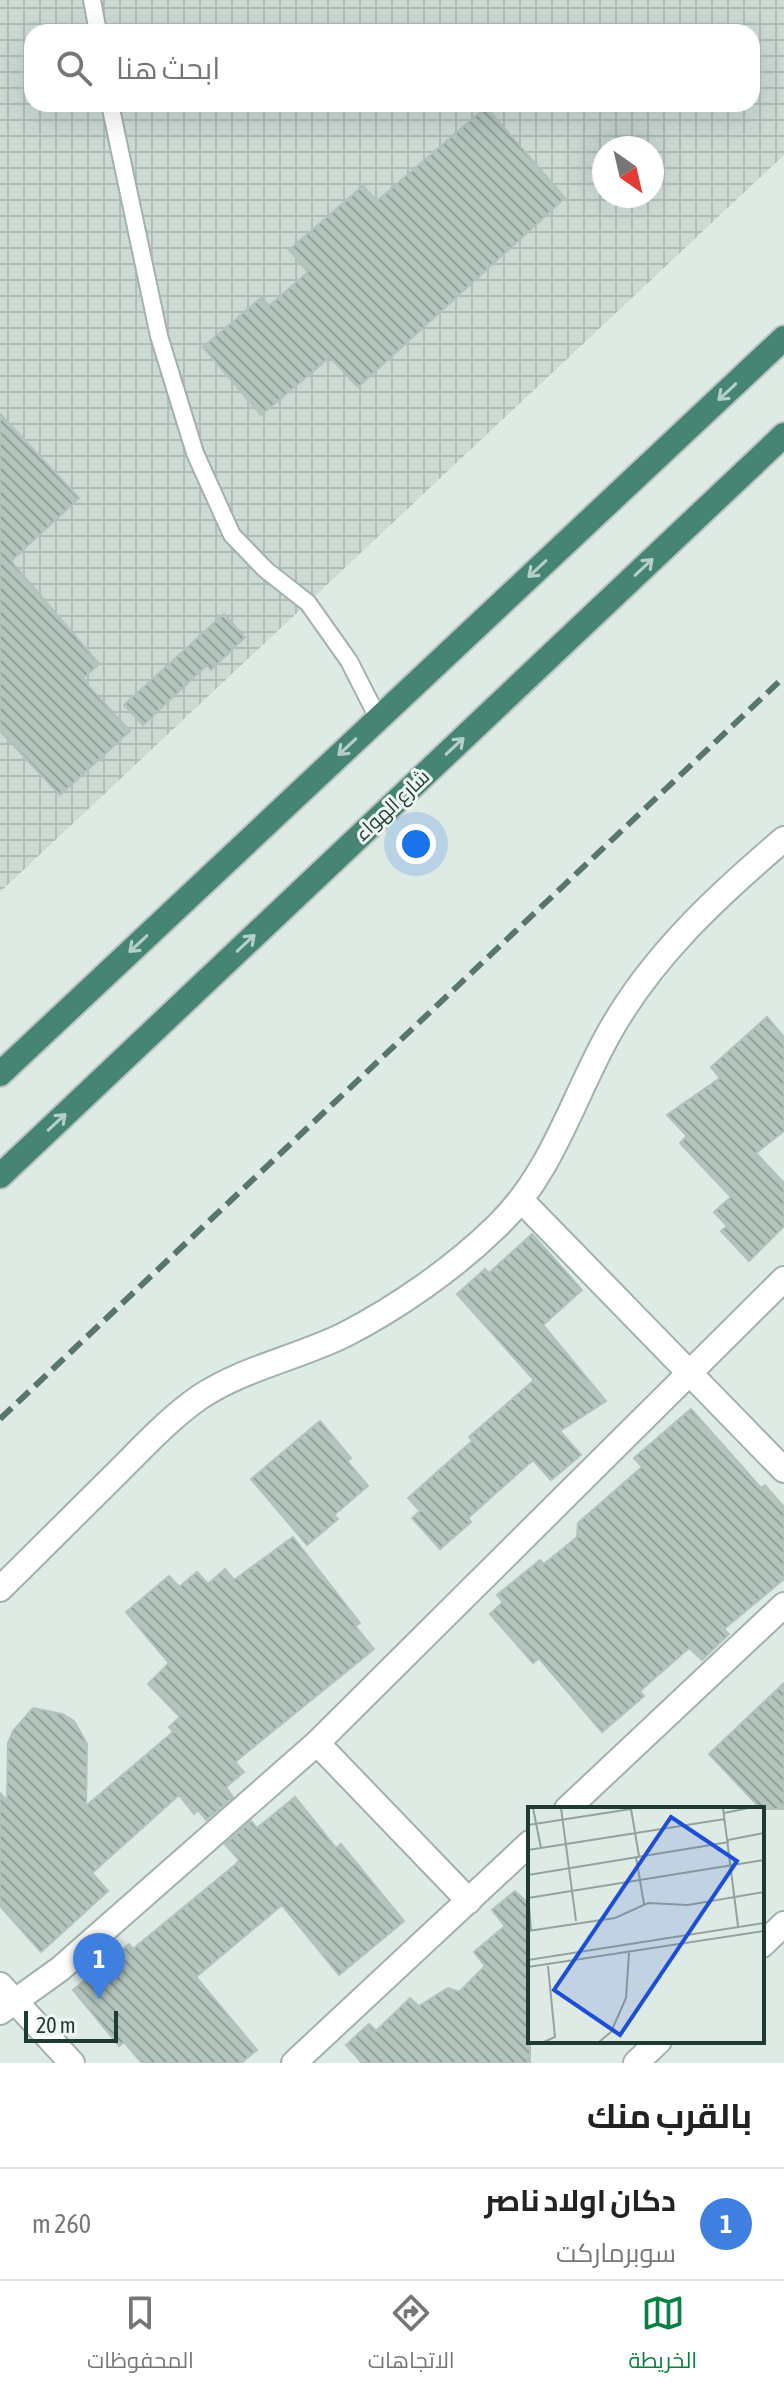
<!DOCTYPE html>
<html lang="ar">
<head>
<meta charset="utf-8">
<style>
	:root { --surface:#fff; --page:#f6f6f6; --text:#222; --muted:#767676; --line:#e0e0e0; --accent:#0b8043 }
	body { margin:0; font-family:"Asap Condensed",Cairo,sans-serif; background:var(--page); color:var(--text); direction:rtl }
	.compass { position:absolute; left:592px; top:136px; width:72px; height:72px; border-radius:50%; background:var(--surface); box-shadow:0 8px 32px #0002; rotate:146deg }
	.scale { position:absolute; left:24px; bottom:20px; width:94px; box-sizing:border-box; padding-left:8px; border:4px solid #1f3a32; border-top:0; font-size:22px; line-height:28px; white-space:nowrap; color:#1f3a32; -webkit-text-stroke:6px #eef7f2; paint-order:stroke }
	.you { position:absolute; left:416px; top:844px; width:28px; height:28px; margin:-20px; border:6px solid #fff; border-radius:50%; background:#1a73e8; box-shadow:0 0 0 12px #1a73e833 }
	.badge { display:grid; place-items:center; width:52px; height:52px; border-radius:50%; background:var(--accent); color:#fff; font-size:26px; font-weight:700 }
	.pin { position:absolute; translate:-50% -66px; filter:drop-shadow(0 2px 4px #0008) }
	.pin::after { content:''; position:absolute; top:42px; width:28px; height:24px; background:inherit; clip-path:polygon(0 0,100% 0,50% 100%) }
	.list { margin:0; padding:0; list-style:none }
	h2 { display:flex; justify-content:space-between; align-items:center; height:104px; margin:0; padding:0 32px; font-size:34px }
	h2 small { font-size:26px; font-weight:400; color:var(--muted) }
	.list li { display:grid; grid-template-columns:52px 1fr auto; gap:24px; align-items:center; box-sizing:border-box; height:112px; padding:0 32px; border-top:2px solid var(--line) }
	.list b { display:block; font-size:30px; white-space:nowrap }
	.list p { margin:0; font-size:26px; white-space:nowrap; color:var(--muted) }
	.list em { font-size:26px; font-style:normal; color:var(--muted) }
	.icon { flex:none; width:44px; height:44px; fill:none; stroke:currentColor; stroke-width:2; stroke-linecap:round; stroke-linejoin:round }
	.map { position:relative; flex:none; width:784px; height:2063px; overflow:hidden; direction:ltr }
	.search { position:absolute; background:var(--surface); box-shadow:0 8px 32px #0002; left:24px; right:24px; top:24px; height:88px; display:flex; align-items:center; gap:20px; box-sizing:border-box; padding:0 28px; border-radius:24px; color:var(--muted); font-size:30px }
	.sheet { height:216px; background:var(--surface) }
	nav { display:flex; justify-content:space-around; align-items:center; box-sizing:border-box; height:112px; border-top:2px solid var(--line); background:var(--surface); font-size:22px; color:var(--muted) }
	nav a { display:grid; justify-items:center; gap:4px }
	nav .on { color:var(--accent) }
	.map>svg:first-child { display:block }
</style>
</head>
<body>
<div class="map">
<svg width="784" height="2063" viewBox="0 0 784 2063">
	<defs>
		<pattern id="industrial-grid" width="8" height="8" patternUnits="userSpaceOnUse" patternTransform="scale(2)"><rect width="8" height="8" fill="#ccdad3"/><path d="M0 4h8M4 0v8" fill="none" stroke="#afbcb6"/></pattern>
		<pattern id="building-back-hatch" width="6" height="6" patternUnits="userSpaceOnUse" patternTransform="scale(2)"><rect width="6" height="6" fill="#b3c5bd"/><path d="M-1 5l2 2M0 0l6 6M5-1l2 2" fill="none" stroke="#91a19a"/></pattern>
	</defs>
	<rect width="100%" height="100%" fill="#deeae4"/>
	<!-- industrial -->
	<path fill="url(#industrial-grid)" fill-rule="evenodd" d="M0,0H784V155L0,892ZM32,32H752V104H32ZM604,148H652V196H604Z"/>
	<!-- building -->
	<path fill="url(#building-back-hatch)" stroke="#b0c3bb" stroke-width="2" d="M486,107L565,198L358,387L330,357L261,415L203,347L262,297L269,306L308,272L289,250L363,186L377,201Z
		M0,414L79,498L11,561L99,664L82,679L130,731L60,795L0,731Z
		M224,614L245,637L211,670L207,665L143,725L124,705Z
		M767,1017L784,1037V1131L756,1153L784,1183V1226L749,1261L721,1231L727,1226L714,1212L731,1197L680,1143L687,1136L667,1115L720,1078L711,1067Z
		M532,1234L582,1290L543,1325L606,1401L560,1431L581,1455L551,1480L533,1460L468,1518L471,1522L440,1549L412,1518L420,1511L408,1498L472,1441L469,1437L534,1380L457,1294L485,1269L489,1273Z
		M691,1409L761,1488L765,1485L784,1507V1579L724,1629L729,1634L702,1660L689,1648L640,1691L644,1696L602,1732L539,1658L533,1663L490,1614L503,1602L497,1595L540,1560L544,1564L577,1537L578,1523L642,1467L634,1458Z
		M320,1421L351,1458L347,1461L368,1486L334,1515L338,1519L307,1545L251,1479Z
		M293,1537L360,1623L355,1626L374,1649L235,1762L244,1772L226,1787L233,1797L206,1820L198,1810L194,1814L179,1795L92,1873L108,1891L41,1952L0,1906V1793L7,1801L8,1743L13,1731L33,1708L62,1714L74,1721L87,1744L86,1806L173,1732L169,1727L180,1717L148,1684L169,1663L126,1612L169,1576L179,1587L197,1572L208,1584L225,1569L234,1580Z
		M784,1683V1809H761L709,1754Z
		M295,1797L336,1848L341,1844L404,1921L339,1975L282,1905L196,1977L257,2050L241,2063H142L124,2042L119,2046L73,1990L129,1944L133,1949L236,1864L239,1860L225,1844L251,1821L257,1828Z
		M515,1891L530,1905V2063H362L346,2045L369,2024L376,2031L410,1998L419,2006L448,1988L459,1992L485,1966L474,1952L505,1926L492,1910Z"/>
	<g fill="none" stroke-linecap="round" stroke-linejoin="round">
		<!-- service casing -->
		<g stroke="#a1b2ab" stroke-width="20">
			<path id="service" d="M92,0L98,32
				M110,104L159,336L195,453L232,535L266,570L308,603L349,661L378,718"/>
		</g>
		<!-- minor casing -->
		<g stroke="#a1b2ab" stroke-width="28">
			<path id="minor" d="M522,1201L784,1470
				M0,1589C40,1549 80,1510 120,1470C145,1445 171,1417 200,1397C244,1368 297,1358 344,1335C397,1308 454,1268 496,1227C551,1175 572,1100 608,1035C651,957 716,897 784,839
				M317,1743L469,1901
				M567,1809L784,1605
				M762,1945L784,1924
				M0,2012L60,1969L317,1743L784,1279
				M294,2063L530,1843
				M636,2063L659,2041"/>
		</g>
		<!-- tertiary casing -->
		<g stroke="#a1b2ab" stroke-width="28">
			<path id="tertiary" d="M0,1985L72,2063"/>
		</g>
		<!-- trunk casing -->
		<g stroke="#bcc4c2" stroke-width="28">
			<path id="trunk" d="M0,1074L784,338
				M0,1176L784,435"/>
		</g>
		<!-- service -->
		<use href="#service" stroke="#fff" stroke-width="16"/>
		<!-- minor -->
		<use href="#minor" stroke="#fff" stroke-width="24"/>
		<!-- tertiary -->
		<use href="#tertiary" stroke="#fff" stroke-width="24"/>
		<!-- trunk -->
		<use href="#trunk" stroke="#468474" stroke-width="24"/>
		<!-- rail -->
		<path stroke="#59766e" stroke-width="6" stroke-dasharray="16 8" stroke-linecap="butt" d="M0,1419L784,677"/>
	</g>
	<!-- one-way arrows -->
	<defs><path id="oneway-shaft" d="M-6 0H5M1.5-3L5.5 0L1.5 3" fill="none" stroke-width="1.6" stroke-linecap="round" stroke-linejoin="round" transform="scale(2)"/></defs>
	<g stroke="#b3cfc6">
		<use href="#oneway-shaft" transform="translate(727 392) rotate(137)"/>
		<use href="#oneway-shaft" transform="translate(644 567) rotate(-43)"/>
		<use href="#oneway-shaft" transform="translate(537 569) rotate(137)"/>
		<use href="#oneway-shaft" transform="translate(455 746) rotate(-43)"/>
		<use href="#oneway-shaft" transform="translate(347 747) rotate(137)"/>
		<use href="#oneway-shaft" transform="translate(246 943) rotate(-43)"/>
		<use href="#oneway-shaft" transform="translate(138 944) rotate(137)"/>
		<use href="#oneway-shaft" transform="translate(57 1122) rotate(-43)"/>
	</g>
	<g text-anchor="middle" stroke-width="6" stroke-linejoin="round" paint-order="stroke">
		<!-- street labels -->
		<g font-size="20" fill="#1f3a32" stroke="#eef7f2">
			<text transform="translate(392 805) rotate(-43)" y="7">شارع الهواء</text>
		</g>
	</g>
	<!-- overview -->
	<g transform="translate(528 1807)">
		<rect width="236" height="236" fill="#deeae4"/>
		<path fill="none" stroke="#92a49d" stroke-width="2" d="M5,1L13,41M33,1L48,114M195,1L210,119M103,2L111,49M196,6L221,1M0,18L103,2M200,33L236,26M0,43L197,12M108,50L116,97M0,68L201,35M0,87L3,124M0,91L236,53M0,124L87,111L120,96L160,98L236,85M0,153L236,116M0,160L236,124M16,235L27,230L20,159M71,235L83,225L98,191L101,146"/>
		<path fill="#1d4ed8" fill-opacity="0.15" stroke="#1d4ed8" stroke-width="4" d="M143,10L209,54L92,228L26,183Z"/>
		<rect width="236" height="236" fill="none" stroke="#1f3a32" stroke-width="4"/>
	</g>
</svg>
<svg class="compass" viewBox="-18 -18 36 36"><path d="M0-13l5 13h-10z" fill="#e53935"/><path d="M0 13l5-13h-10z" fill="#767676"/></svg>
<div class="scale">20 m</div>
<div class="you"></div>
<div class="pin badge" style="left:99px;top:1999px;background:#3f7fe0">1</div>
<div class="search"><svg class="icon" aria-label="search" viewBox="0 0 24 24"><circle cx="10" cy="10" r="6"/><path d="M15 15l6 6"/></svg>ابحث هنا</div>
</div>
<section class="sheet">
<h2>بالقرب منك<small></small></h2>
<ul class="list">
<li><span class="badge" style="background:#3f7fe0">1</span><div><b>دكان اولاد ناصر</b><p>سوبرماركت</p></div><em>260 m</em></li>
</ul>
</section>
<nav>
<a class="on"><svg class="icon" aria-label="map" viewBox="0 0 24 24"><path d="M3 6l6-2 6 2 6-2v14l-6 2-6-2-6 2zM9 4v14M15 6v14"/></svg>الخريطة</a>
<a><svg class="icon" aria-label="directions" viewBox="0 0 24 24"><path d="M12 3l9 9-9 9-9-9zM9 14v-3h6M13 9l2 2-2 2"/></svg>الاتجاهات</a>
<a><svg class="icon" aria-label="saved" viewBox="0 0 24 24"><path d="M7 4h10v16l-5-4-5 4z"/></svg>المحفوظات</a>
</nav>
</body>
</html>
